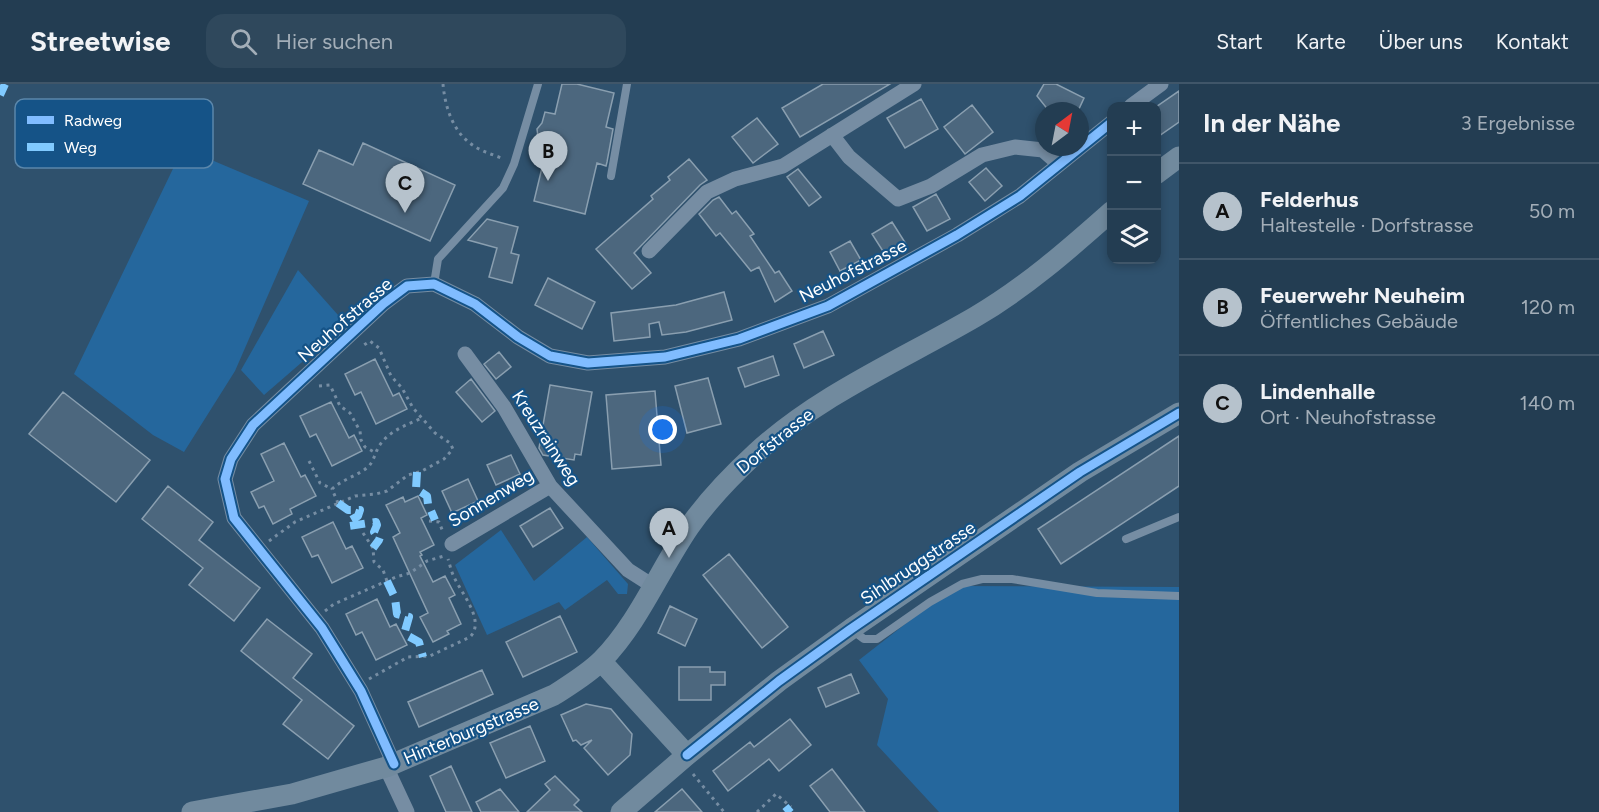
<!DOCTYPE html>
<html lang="de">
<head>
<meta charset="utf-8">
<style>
	:root { --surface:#233d52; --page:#2f485c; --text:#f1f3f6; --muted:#a3aeb8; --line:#405669; --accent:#b6c2cc }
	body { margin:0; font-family:Figtree,sans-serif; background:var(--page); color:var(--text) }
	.controls { position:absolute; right:18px; top:18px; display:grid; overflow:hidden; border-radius:12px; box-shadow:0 3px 9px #0003 }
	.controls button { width:54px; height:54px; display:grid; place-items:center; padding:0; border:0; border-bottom:2px solid var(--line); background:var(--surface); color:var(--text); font:30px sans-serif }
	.compass { position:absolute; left:1035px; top:18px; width:54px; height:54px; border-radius:50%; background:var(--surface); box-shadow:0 3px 9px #0003; rotate:32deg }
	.you { position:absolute; left:663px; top:346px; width:21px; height:21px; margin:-15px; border:4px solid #fff; border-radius:50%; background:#1a73e8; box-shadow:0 0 0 9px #1a73e833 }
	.badge { display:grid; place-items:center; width:39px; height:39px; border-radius:50%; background:var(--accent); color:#111; font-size:20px; font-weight:700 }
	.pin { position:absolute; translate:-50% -50px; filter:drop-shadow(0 2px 3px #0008) }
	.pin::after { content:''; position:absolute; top:32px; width:21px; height:18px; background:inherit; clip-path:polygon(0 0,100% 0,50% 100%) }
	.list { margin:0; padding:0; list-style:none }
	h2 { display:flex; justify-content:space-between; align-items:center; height:78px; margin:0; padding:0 24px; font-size:26px }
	h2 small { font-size:20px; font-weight:400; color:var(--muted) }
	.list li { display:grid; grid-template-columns:39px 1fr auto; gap:18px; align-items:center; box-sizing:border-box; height:96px; padding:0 24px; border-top:2px solid var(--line) }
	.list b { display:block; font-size:22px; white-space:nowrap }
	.list p { margin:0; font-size:20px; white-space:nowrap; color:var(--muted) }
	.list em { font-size:20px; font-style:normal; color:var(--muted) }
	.icon { flex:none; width:33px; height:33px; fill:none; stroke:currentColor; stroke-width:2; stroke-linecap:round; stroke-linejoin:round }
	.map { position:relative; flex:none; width:1179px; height:728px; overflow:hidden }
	header { display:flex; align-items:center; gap:36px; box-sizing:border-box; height:84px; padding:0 30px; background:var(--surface); border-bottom:2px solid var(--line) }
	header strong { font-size:28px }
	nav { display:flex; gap:33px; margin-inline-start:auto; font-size:21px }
	.search { width:420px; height:54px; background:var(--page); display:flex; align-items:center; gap:15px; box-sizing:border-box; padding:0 21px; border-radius:18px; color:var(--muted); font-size:22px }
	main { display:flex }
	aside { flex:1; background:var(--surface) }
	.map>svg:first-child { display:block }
</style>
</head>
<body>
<header>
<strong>Streetwise</strong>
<div class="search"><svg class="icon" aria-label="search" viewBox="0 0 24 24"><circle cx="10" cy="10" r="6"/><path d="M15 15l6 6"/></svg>Hier suchen</div>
<nav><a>Start</a><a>Karte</a><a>Über uns</a><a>Kontakt</a></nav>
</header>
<main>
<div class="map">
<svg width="1179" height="728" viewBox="0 0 1179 728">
	<rect width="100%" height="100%" fill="#2f516d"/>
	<!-- green -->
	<path fill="#25679d" d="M183,64L309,117L235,287L184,368L153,351L74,290Z
		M298,186L346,240L264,311L241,286Z
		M501,446L534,497L587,453L628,500L627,510H618L607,496L565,526L559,518L487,551L455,481Z
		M954,502L1179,503V728H939L877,661L888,615L859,576Z"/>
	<!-- building -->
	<path fill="#4c677e" stroke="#8a9fb0" stroke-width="1.5" d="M562,0H577L614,9L606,43L613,45L607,78L606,82L597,79L585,130L534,117L546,67L536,64L538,53L537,45L542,39L545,28L555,30Z
		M823,0H890L800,53L782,24Z
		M1044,0H1056L1084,14L1078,27H1049L1037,12Z
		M1179,7V38L1156,54V23Z
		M921,15L938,45L905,64L887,34Z
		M972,21L993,48L965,70L944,43Z
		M757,34L778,60L753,79L732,53Z
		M363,59L455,101L430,157L303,100L319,66L353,81Z
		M689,75L707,96L700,101L634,169L651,189L632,205L596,165L653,115L651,112L670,96L668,93Z
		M986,84L1002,102L985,117L969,98Z
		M798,85L821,113L809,122L787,93Z
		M936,110L950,135L927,147L913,123Z
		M719,113L732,130L736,127L754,150L750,152L775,189L779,187L792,207L775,218L759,183L751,187L720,149L716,152L699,130L713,116Z
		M487,135L518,143L511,169L519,171L512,199L489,193L497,164L468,156Z
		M892,138L906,160L886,172L872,150Z
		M850,157L861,176L840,187L830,168Z
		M548,194L595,218L582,245L535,221Z
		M724,208L732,236L686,248L662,251L659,238L649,240L650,253L614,257L611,229L676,221Z
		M823,247L834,271L804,284L794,260Z
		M499,268L511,283L496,295L484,280Z
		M773,272L779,291L745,303L738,284Z
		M375,275L393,312L399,309L407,325L376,340L361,308L355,311L345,290Z
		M708,294L721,340L687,349L675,302Z
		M471,295L495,327L482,338L456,308Z
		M550,301L592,308L581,371L575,370L574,376L543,371L539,364Z
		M655,307L661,381L612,385L606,311Z
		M63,308L150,376L116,418L29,350Z
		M331,318L349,354L354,351L362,367L332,382L316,350L310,353L300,332Z
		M1179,352V402L1061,480L1038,445Z
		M284,359L301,393L305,391L316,412L290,425L292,430L273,440L264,422L259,424L251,408L274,397L261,370Z
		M511,371L520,390L496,401L487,381Z
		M468,395L478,417L452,429L442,407Z
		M168,402L213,438L199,456L260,504L234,537L189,501L203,484L142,435Z
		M418,412L427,431L421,434L434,461L420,468L422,471L420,472L433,498L445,492L455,511L449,514L461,540L447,547L449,550L433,558L420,533L428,529L393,453L400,449L386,421L403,413L405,418Z
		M550,424L563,444L533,463L520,442Z
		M333,438L346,465L352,462L363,484L332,499L318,471L312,473L302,453Z
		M729,470L788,543L762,564L703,491Z
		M377,515L390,543L396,540L407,561L376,576L362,548L356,551L346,530Z
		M670,522L697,535L685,562L658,549Z
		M560,532L577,568L523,593L506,558Z
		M267,535L312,570L293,594L354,642L328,675L283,640L302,616L241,567Z
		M679,583H710V588H725V601H711V616H679Z
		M482,586L493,610L419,643L408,618Z
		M851,590L859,609L826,623L818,604Z
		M586,620L611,625L632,650L630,671L608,691L584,664L592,656L581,661L576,656L573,657L561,631Z
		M790,635L811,661L779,687L769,675L728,707L713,687L750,658L754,663Z
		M530,642L545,677L506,694L490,659Z
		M451,682L472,728H446L430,692Z
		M832,685L865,728H830L810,702Z
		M555,692L579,716L574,721L582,728H527L550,706L545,700Z
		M500,705L519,728H481L476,718Z
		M682,705L702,728H655Z"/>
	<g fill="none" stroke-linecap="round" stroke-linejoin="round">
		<!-- path -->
		<path stroke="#768da3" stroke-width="3" stroke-dasharray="3 4.5" stroke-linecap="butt" d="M443,0C445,23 453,49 474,62C483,68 494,71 504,75
			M319,302L330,301L340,322L350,329L360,347L361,356L365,363L376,369
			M309,377L320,399L332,405
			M338,419L332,405C343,395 357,392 368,383C374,377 375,369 379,362C389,347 406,341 422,334
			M429,437L439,438L443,448
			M363,449L373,464L374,478L383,486L387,497
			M269,457L295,438L355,412L376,410L387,407L408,391L422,387L444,375L453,365L450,359L435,349L413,324L402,304L391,292L379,264L370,257L361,263
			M325,527L334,520L396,493L410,489L427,477L444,472
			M369,595L408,573L430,572L470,553C486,537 461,509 454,493C451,487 450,481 448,475
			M693,690L724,728
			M757,728L776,710L791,723"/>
		<!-- lane -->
		<path stroke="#768da3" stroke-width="8" d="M611,92L627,0
			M434,200L438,175L503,104L514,80L538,0
			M1126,455L1179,433
			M852,546L864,555H877L930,518L962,500L982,495H1012L1097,509L1179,512"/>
		<!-- street -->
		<path stroke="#768da3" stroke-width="15" d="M1131,22L1161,0
			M832,51L849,73L898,115L931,102L982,71L1015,63L1043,66L1059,80
			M649,167L707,108L735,95L783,82L914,0
			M465,270L504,323L550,402L628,486L653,502
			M452,460L550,402
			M394,680L361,607L322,544L234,434L225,395L231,375L253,341L383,220L407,202L434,200L475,220L518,253L550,272L588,279L665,273L739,255L828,222L957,151L1020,112L1112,38
			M386,683L407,728"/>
		<!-- secondary -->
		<path stroke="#718a9e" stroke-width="21" d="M1156,90L1179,73
			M601,577L687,671
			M192,728L292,710L386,683L554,611C571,600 588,590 602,576C639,538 659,487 689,443C708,416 731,392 756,369C819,311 901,276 975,233C1026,203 1068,166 1112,127
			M621,728L687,671L779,597L851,545L1080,388L1179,329"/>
		<!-- quiet -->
		<path stroke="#80caff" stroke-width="8" stroke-dasharray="15 8" stroke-linecap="butt" d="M0,11L5,0
			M417,388L416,405L427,412L428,420L435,436
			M338,419L348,426H360L358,432L351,436L349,442L376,438L377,441L374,448L376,451L380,453L379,456L373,464
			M387,497L395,514L397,530L409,533L405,547L408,552L419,558L423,573
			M785,728L791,723"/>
		<!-- cycleway casing -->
		<g stroke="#155387" stroke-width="13">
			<path id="cycleway" d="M687,671L779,597L851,545L1080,388L1179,329
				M394,680L361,607L322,544L234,434L225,395L231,375L253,341L383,220L407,202L434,200L475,220L518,253L550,272L588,279L665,273L739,255L828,222L957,151L1020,112L1112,38"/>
		</g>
		<!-- cycleway -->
		<use href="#cycleway" stroke="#80bcff" stroke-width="9"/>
	</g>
	<g text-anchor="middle" stroke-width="4.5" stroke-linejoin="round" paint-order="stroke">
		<!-- street labels -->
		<g font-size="18" fill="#fff" stroke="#155387">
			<text transform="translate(853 187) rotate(-27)" y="6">Neuhofstrasse</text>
			<text transform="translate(345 236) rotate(-41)" y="6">Neuhofstrasse</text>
			<text transform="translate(546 354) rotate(57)" y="6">Kreuzrainweg</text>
			<text transform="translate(775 357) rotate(-39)" y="6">Dorfstrasse</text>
			<text transform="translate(491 414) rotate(-31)" y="6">Sonnenweg</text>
			<text transform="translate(918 479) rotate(-34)" y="6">Sihlbruggstrasse</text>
			<text transform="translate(471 647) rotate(-23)" y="6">Hinterburgstrasse</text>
		</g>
	</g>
	<!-- legend -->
	<rect x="15" y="15" width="198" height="69" rx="9" fill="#155387" stroke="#5b87ab" stroke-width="1.5"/>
	<rect x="27" y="32" width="27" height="8" fill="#80bcff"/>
	<rect x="27" y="59" width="27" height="8" fill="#80caff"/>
	<g font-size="16" fill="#fff">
		<text x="64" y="42">Radweg</text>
		<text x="64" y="69">Weg</text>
	</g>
</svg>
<div class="controls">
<button>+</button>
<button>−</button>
<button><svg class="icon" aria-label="layers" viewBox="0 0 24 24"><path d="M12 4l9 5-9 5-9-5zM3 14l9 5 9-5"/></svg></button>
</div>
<svg class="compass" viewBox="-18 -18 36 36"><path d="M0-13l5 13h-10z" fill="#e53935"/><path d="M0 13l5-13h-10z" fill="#a3aeb8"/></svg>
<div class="you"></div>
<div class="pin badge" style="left:669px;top:474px">A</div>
<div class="pin badge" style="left:548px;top:97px">B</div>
<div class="pin badge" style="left:405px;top:129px">C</div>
</div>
<aside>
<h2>In der Nähe<small>3 Ergebnisse</small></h2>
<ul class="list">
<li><span class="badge">A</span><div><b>Felderhus</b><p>Haltestelle · Dorfstrasse</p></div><em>50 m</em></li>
<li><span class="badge">B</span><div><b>Feuerwehr Neuheim</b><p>Öffentliches Gebäude</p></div><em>120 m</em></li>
<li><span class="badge">C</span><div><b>Lindenhalle</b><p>Ort · Neuhofstrasse</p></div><em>140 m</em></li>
</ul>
</aside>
</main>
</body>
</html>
